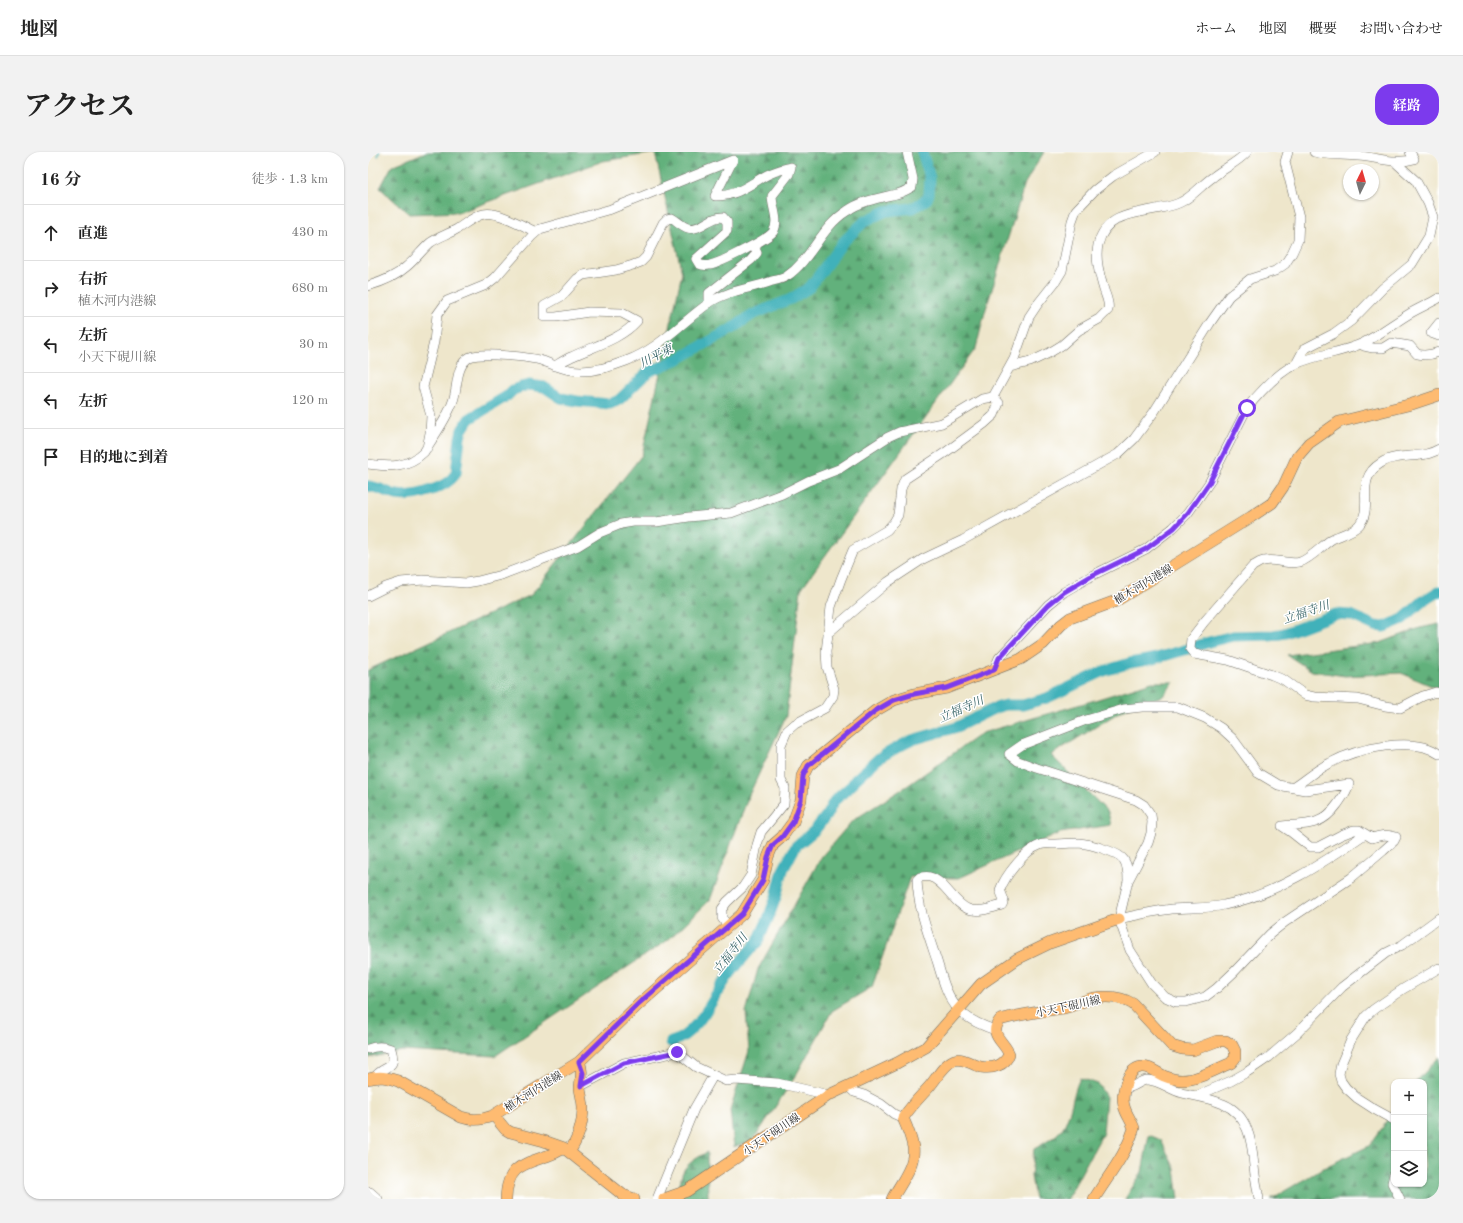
<!DOCTYPE html>
<html lang="ja">
<head>
<meta charset="utf-8">
<style>
	:root { --surface:#fff; --page:#f2f2f2; --text:#222; --muted:#767676; --line:#e0e0e0; --accent:#7c3aed }
	body { margin:0; font-family:"Old Standard TT","Noto Serif JP",serif; background:var(--page); color:var(--text) }
	.controls { position:absolute; right:12px; bottom:12px; display:grid; overflow:hidden; border-radius:8px; box-shadow:0 1px 3px #0004 }
	.controls button { width:36px; height:36px; display:grid; place-items:center; padding:0; border:0; border-bottom:1px solid var(--line); background:var(--surface); color:var(--text); font:20px sans-serif }
	.compass { position:absolute; left:975px; top:12px; width:36px; height:36px; border-radius:50%; background:var(--surface); box-shadow:0 1px 3px #0004; rotate:5deg }
	.stop { position:absolute; width:12px; height:12px; margin:-9px; border:3px solid #7c3aed; border-radius:50%; background:#fff }
	.stop.end { background:#7c3aed; border-color:#fff; box-shadow:0 1px 4px #0008 }
	.list { margin:0; padding:0; list-style:none }
	h2 { display:flex; justify-content:space-between; align-items:center; height:52px; margin:0; padding:0 16px; font-size:17px }
	h2 small { font-size:13px; font-weight:400; color:var(--muted) }
	.list li { display:grid; grid-template-columns:26px 1fr auto; gap:12px; align-items:center; box-sizing:border-box; height:56px; padding:0 16px; border-top:1px solid var(--line) }
	.list b { display:block; font-size:15px; white-space:nowrap }
	.list p { margin:0; font-size:13px; white-space:nowrap; color:var(--muted) }
	.list em { font-size:13px; font-style:normal; color:var(--muted) }
	.icon { flex:none; width:22px; height:22px; fill:none; stroke:currentColor; stroke-width:2; stroke-linecap:round; stroke-linejoin:round }
	.map { position:relative; flex:none; width:1071px; height:1047px; overflow:hidden; border-radius:16px }
	header { display:flex; align-items:center; gap:24px; box-sizing:border-box; height:56px; padding:0 20px; background:var(--surface); border-bottom:1px solid var(--line) }
	header strong { font-size:19px }
	nav { display:flex; gap:22px; margin-inline-start:auto; font-size:14px }
	.intro { display:flex; align-items:center; justify-content:space-between; box-sizing:border-box; height:96px; padding:0 24px }
	h1 { margin:0; font-size:28px }
	.button { padding:10px 18px; border-radius:16px; background:var(--accent); color:#fff; font-size:14px; font-weight:700 }
	main { display:flex; gap:24px; padding:0 24px }
	aside { flex:1; background:var(--surface); border-radius:16px; box-shadow:0 1px 3px #0004 }
	.map>svg:first-child { display:block }
</style>
</head>
<body>
<header>
<strong>地図</strong>
<nav><a>ホーム</a><a>地図</a><a>概要</a><a>お問い合わせ</a></nav>
</header>
<div class="intro"><h1>アクセス</h1><a class="button">経路</a></div>
<main>
<aside>
<h2>16 分<small>徒歩 · 1.3 km</small></h2>
<ul class="list">
<li><svg class="icon" aria-label="ahead" viewBox="0 0 24 24"><path d="M12 20V5M6 11l6-6 6 6"/></svg><div><b>直進</b></div><em>430 m</em></li>
<li><svg class="icon" aria-label="right" viewBox="0 0 24 24"><path d="M7 20v-9h11M14 6l5 5-5 5"/></svg><div><b>右折</b><p>植木河内港線</p></div><em>680 m</em></li>
<li><svg class="icon" aria-label="left" viewBox="0 0 24 24"><path d="M17 20v-9H6M10 6l-5 5 5 5"/></svg><div><b>左折</b><p>小天下硯川線</p></div><em>30 m</em></li>
<li><svg class="icon" aria-label="left" viewBox="0 0 24 24"><path d="M17 20v-9H6M10 6l-5 5 5 5"/></svg><div><b>左折</b></div><em>120 m</em></li>
<li><svg class="icon" aria-label="arrive" viewBox="0 0 24 24"><path d="M6 21V4h12l-3 4 3 4H6"/></svg><div><b>目的地に到着</b></div></li>
</ul>
</aside>
<div class="map">
<svg width="1071" height="1047" viewBox="0 0 1071 1047">
	<defs>
		<pattern id="forest-firs" width="22" height="20" patternUnits="userSpaceOnUse"><rect width="22" height="20" fill="#62b17c"/><path d="M5 1l3.5 6h-7zM16 11l3.5 6h-7z" fill="#519066"/></pattern>
	</defs>
	<rect width="100%" height="100%" fill="#fff"/>
	<filter id="ink" filterUnits="userSpaceOnUse"><feTurbulence type="fractalNoise" baseFrequency=".025" numOctaves="2"/><feDisplacementMap in="SourceGraphic" scale="8" xChannelSelector="R" yChannelSelector="G"/><feConvolveMatrix kernelMatrix="1 2 1 2 8 2 1 2 1" color-interpolation-filters="sRGB"/></filter>
	<filter id="wash" filterUnits="userSpaceOnUse"><feTurbulence type="fractalNoise" baseFrequency=".012" numOctaves="4" result="noise"/><feDisplacementMap in="SourceGraphic" scale="16" xChannelSelector="R" yChannelSelector="G"/><feGaussianBlur stdDeviation="0.9" result="paint"/><feColorMatrix in="noise" values="0 0 0 0 0 0 0 0 0 0 0 0 0 0 0 0 0 1.4 0 .05"/><feComposite in="paint" operator="in"/></filter>
	<g filter="url(#wash)">
		<rect width="100%" height="100%" fill="#eee6cb"/>
		<!-- forest -->
		<path fill="url(#forest-firs)" stroke="#466e54" d="M58,0H676L657,31L617,160L608,196L433,437L418,564L381,643L342,748L300,788L127,904L34,899L0,906V518L163,443L274,303L314,121L287,1L235,9L92,60L41,62L12,36L24,14Z
			M1071,472V537L1033,521L977,524L944,519L919,503L1012,491L1052,476Z
			M784,530H806L795,544L756,557L683,603L740,660L743,673L692,681L591,726L542,725L504,835L464,859L427,925L386,987L366,995L362,958L381,899L378,860L390,817L454,704L484,669L539,634L614,581L727,548Z
			M1071,905V1047H903L959,1014L1001,994L1026,960V1032H1056V930H1048Z
			M712,926L730,932L738,945L735,981L699,1047H667L663,1024L666,997C675,992 688,985 694,977C704,962 704,942 712,926Z
			M781,983L793,988L807,1017L811,1047H757L774,1020Z
			M339,1000L340,1047H310C314,1017 312,1016 339,1000Z"/>
		<g fill="none" stroke-linecap="round" stroke-linejoin="round">
			<!-- stream -->
			<path stroke="#41b1ba" stroke-width="2" d="M10,4L11,0"/>
			<!-- river -->
			<path stroke="#41b1ba" stroke-width="11" d="M0,334C12,335 19,341 29,343C46,346 80,336 88,321L92,286L94,278L101,267L139,244L145,238L153,235L161,233L176,235L193,246L209,249L242,252L251,248L280,220L311,207L365,176L384,163L423,147L442,135L475,90L497,69L518,59L545,56L559,47L561,42L562,26L554,0
				M303,890C329,883 345,846 359,826C368,814 378,803 387,792L389,791L400,767L408,745L415,718L428,694L447,678L458,664L466,649L484,633L487,628L511,606L532,594L544,588L589,575L627,556L638,553H655L679,546L736,519L762,511L785,507L820,497L841,490L865,484L906,483L917,481L968,462L983,463L1007,474L1016,475L1035,467L1055,449L1071,439"/>
		</g>
	</g>
	<g filter="url(#ink)">
		<g fill="none" stroke-linecap="round" stroke-linejoin="round">
			<!-- minor casing -->
			<g stroke="#6f6c63" stroke-width="10">
				<path id="minor" d="M946,0C963,4 974,2 990,4C1009,5 1027,13 1046,7L1042,0
					M0,134C14,130 27,125 38,115C47,108 53,99 62,91C70,85 81,82 89,77C97,72 106,64 116,62C130,59 155,74 168,80
					M341,151V141L383,108L389,101L387,97L389,91
					M1071,171L1063,181L1071,184
					M995,191L996,194L1005,196H1015L1023,191L1042,194L1049,202C1057,204 1063,203 1071,200
					M928,212L936,197L965,182L983,169L1015,136L1044,112L1061,84L1065,65L1060,51L1048,29L1026,9
					M642,215L662,210L681,201L694,193L711,178L731,167L740,158C742,152 738,144 736,138C732,124 727,108 730,93C739,54 783,63 811,51C825,45 833,33 845,25C856,16 869,11 879,0
					M59,296L62,281L63,264L55,235L66,190L69,163L79,149L118,133L127,126L164,84L172,77L243,57L365,8L347,44C370,44 380,33 399,23C407,19 416,17 423,15L421,22L404,44C404,56 412,69 405,80C400,87 352,111 342,113C338,114 335,114 331,112L328,107L359,79V70L355,65C342,64 333,79 320,76C315,75 309,69 304,66L299,67L295,71L278,105L273,110L265,113L248,118L215,123L209,127L194,144L176,154V165H188L221,160L254,161L269,169C252,188 226,194 203,205C198,207 192,211 187,214
					M1071,297C1054,308 1030,300 1013,311C985,328 1007,355 991,373C985,380 972,383 964,387C955,393 942,407 932,410C920,413 906,406 896,409C892,409 888,413 885,414L836,470L823,487L822,497L826,502L860,508L904,523L916,528L937,543L946,545L990,547L1017,554L1032,556L1055,544L1068,540L1071,541
					M0,312C21,315 40,316 56,300C65,286 80,265 85,249C90,236 87,213 102,205C113,200 163,205 175,209C188,214 199,219 213,219C228,219 245,214 258,209C291,197 313,171 341,151C360,138 383,137 404,129C409,128 415,127 419,124C443,108 453,75 479,59C493,49 511,46 528,42C534,41 539,38 544,35L545,27L539,0
					M0,444L18,435L33,430L55,428L98,431L110,429L133,423L210,394L231,381L253,372L265,370H288L321,365L363,361L414,342L440,329L471,317L520,285L531,280L574,271L614,247L625,245L646,207L661,165L669,153L688,129L694,119L704,69L708,58L727,38L745,24L787,0
					M460,481L520,430L555,407L595,388L750,302L766,287L786,260L842,171L861,144L882,127L907,119L917,112L924,101L930,88L931,65L917,10L920,0
					M626,518L631,506L680,453L696,440L725,423L778,397L805,376L820,361L841,331L879,256C892,240 909,221 928,212C949,202 974,201 995,191C1011,183 1026,171 1041,162C1051,156 1061,152 1071,146
					M774,555H810L837,566L853,576L865,587L890,621L910,633L937,638L981,632C979,640 974,646 969,653C953,675 938,672 914,674L923,680L942,695H950L973,683L986,678H991L1004,686C1013,683 1019,682 1028,685L1026,689L1015,699L983,726L917,770L902,782L866,820L849,836L837,845L818,850H808L797,845L784,832L762,798L751,767L760,729L780,691L783,681L784,670L783,663L776,653L768,648L669,616L650,609L641,602L654,593L718,568L756,557Z
					M926,635C938,627 949,617 962,611C987,597 1046,583 1071,602
					M751,767C768,763 786,759 804,757C822,755 839,757 856,753C907,743 955,711 997,682
					M360,774L354,766V757L359,750L375,735L383,723L389,693L393,680L416,652L417,636L413,628V593L419,579L427,572L457,556L465,544L466,537L459,515L458,500L463,455L473,427L485,398L519,378L526,370L530,363L533,337L537,327L578,300L616,272L626,263L631,251L625,245
					M627,878C615,874 599,867 590,857C578,843 574,825 569,809C560,782 550,756 549,728L552,725C555,725 559,724 562,725C577,729 586,752 600,757C611,761 624,756 634,753L636,748L632,738C637,724 657,698 672,693C675,691 680,692 684,692C693,692 702,691 711,691C722,692 751,700 756,708C760,714 760,722 760,729
					M0,897C8,894 15,894 23,897C30,919 15,913 7,925
					M213,934L256,911L309,900L328,915L358,929L368,928L409,931L461,943
					M480,934L486,940L496,943L513,952L526,962L535,966
					M757,936C767,936 772,928 779,928C791,928 802,938 814,941C827,944 842,946 855,952C880,962 884,989 886,1014C887,1025 889,1036 891,1047
					M828,944L863,929L879,920L901,905L929,881L974,835L1018,801L1034,793L1071,766
					M1026,968L1006,957L989,946L978,936L973,929L971,922L973,912L983,888L998,864L1006,857L1035,837L1071,816
					M1026,1022L1024,1031L1032,1047
					M0,1041L2,1040L10,1047
					M289,1047L326,957L345,924"/>
			</g>
			<!-- major casing -->
			<g stroke="#6f6c63" stroke-width="12">
				<path id="major" d="M0,927C11,924 19,925 30,929L93,965C104,969 114,968 124,964L211,910L270,853L374,762L395,728L400,705L405,693L414,685L425,670L433,648L435,624L440,614L507,559L526,548L546,542L579,536L653,507L675,492L693,473L702,466L748,449L883,365L904,351L915,335L929,305L941,291L971,270L1044,252L1071,243
					M124,964L128,966L137,977L142,980L176,989L196,996
					M201,1000L255,1043L266,1047
					M138,1047C139,1015 153,1013 179,1004C185,1002 191,999 196,996L201,1000C210,988 215,971 215,956C215,950 213,943 212,937C212,927 216,920 211,910
					M296,1047L319,1039L461,943L529,911L558,895L613,832L649,807L682,791L751,767
					M524,1047C532,1032 548,1013 545,995C543,985 539,975 535,966C543,954 552,945 561,935C568,927 576,912 586,908C596,905 604,913 613,915C624,917 637,914 641,902C636,889 620,883 632,868C653,862 675,859 696,856C706,854 716,848 726,846C739,844 754,845 765,852L804,894L814,897L825,898L849,889H858L864,893L867,899V906L863,911C848,917 830,928 814,928C809,928 801,926 796,924C789,921 781,914 773,915C759,917 753,942 756,954C758,962 763,968 766,976C758,1003 740,1024 726,1047"/>
			</g>
			<!-- minor -->
			<use href="#minor" stroke="#fff" stroke-width="9"/>
			<!-- major -->
			<use href="#major" stroke="#febb71" stroke-width="11"/>
		</g>
	</g>
	<g fill="none" stroke-linecap="round" stroke-linejoin="round" filter="url(#ink)">
		<!-- route -->
		<path stroke="#7c3aed" stroke-width="5" d="M309,900L256,911L213,934L215,921L211,910L270,852L374,762L395,728L400,705L405,693L414,685L425,670L433,648L435,624L440,614L507,559L526,548L546,542L579,536L626,518L631,506L680,453L696,440L725,423L778,397L806,376L820,361L841,331L879,256"/>
	</g>
	<g text-anchor="middle" stroke-width="3" stroke-linejoin="round" paint-order="stroke">
		<!-- street labels -->
		<g font-size="11" fill="#2b2b2b" stroke="#fff">
			<text transform="translate(775 432) rotate(-31)" y="4">植木河内港線</text>
			<text transform="translate(700 854) rotate(-12)" y="4">小天下硯川線</text>
			<text transform="translate(165 939) rotate(-32)" y="4">植木河内港線</text>
			<text transform="translate(403 982) rotate(-34)" y="4">小天下硯川線</text>
		</g>
		<!-- water labels -->
		<g font-size="12" font-style="italic" fill="#346164" stroke="#fff">
			<text transform="translate(288 204) rotate(-28)" y="4">川平東</text>
			<text transform="translate(938 460) rotate(-19)" y="4">立福寺川</text>
			<text transform="translate(593 557) rotate(-24)" y="4">立福寺川</text>
			<text transform="translate(362 802) rotate(-52)" y="4">立福寺川</text>
		</g>
	</g>
</svg>
<div class="controls">
<button>+</button>
<button>−</button>
<button><svg class="icon" aria-label="layers" viewBox="0 0 24 24"><path d="M12 4l9 5-9 5-9-5zM3 14l9 5 9-5"/></svg></button>
</div>
<svg class="compass" viewBox="-18 -18 36 36"><path d="M0-13l5 13h-10z" fill="#e53935"/><path d="M0 13l5-13h-10z" fill="#767676"/></svg>
<div class="stop" style="left:879px;top:256px"></div>
<div class="stop end" style="left:309px;top:900px"></div>
</div>
</main>
</body>
</html>
